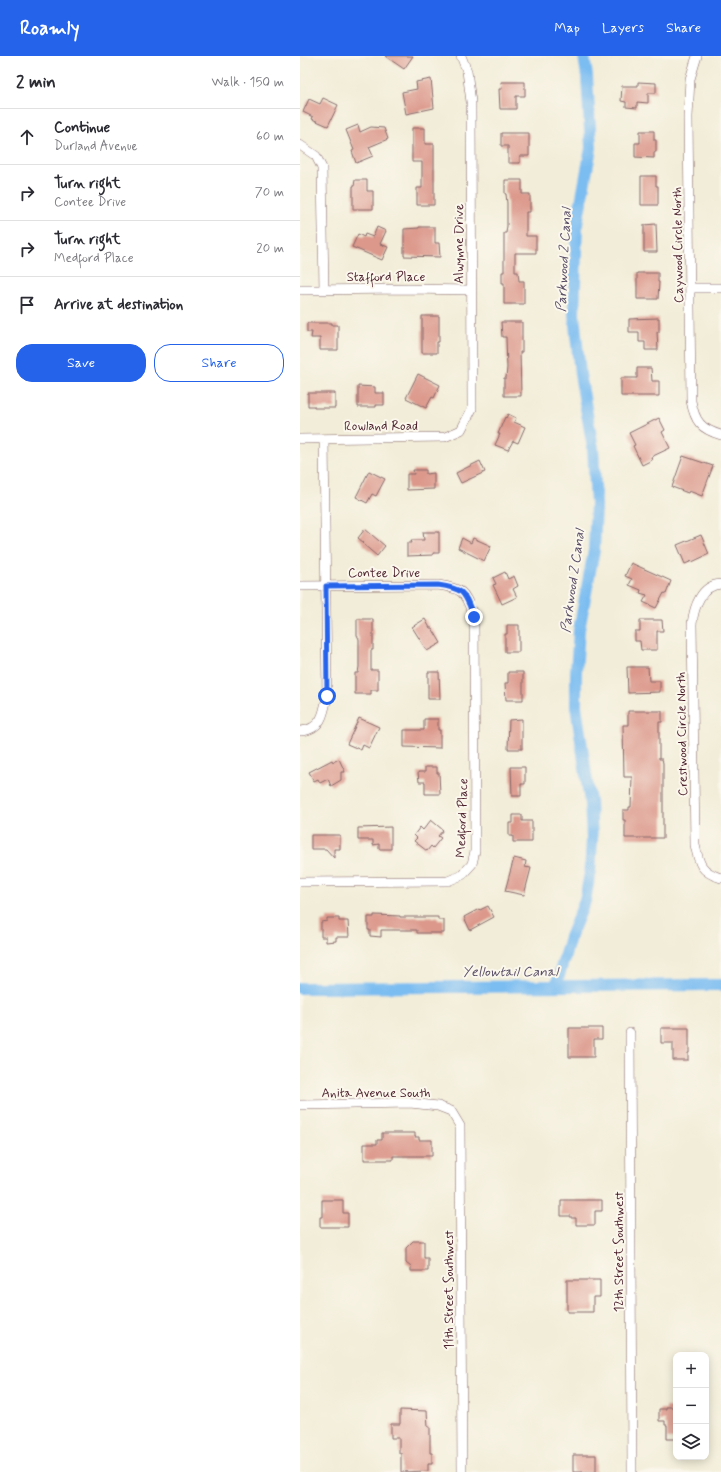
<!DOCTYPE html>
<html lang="en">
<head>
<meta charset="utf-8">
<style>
	:root { --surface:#fff; --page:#f7f7f7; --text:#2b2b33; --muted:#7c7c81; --line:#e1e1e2; --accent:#2563eb }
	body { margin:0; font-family:Mynerve,sans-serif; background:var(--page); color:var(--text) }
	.controls { position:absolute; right:12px; bottom:12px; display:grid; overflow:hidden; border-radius:8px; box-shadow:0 2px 10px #0003 }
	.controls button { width:36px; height:36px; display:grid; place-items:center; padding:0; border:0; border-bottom:1px solid var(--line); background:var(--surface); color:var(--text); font:20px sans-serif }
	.stop { position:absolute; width:12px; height:12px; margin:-9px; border:3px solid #2563eb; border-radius:50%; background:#fff }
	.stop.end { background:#2563eb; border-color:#fff; box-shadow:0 1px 4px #0008 }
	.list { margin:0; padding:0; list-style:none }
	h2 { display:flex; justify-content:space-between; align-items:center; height:52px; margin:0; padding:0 16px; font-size:17px }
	h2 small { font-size:13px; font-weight:400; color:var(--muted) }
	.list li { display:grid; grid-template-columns:26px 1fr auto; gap:12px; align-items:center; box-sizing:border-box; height:56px; padding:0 16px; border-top:1px solid var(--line) }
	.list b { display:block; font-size:15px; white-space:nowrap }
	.list p { margin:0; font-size:13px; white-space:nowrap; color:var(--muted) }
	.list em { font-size:13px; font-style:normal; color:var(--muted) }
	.actions { display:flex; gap:8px; padding:12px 16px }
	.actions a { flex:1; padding:9px 0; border:1px solid var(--accent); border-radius:16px; text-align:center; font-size:14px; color:var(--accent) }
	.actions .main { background:var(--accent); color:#fff }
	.icon { flex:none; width:22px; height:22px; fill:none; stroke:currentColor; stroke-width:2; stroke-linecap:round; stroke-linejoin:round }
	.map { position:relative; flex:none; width:421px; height:1416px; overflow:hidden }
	header { display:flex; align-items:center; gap:24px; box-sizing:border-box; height:56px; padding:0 20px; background:var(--accent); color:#fff }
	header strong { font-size:19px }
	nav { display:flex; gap:22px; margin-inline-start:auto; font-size:14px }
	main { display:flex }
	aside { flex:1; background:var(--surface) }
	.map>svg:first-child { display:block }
</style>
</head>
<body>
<header>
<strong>Roamly</strong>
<nav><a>Map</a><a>Layers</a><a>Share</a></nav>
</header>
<main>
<aside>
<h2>2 min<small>Walk · 150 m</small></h2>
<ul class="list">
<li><svg class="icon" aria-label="ahead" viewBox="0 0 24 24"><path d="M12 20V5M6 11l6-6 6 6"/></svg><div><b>Continue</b><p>Durland Avenue</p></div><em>60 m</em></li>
<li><svg class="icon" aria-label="right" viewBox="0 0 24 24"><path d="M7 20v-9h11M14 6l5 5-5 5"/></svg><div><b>Turn right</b><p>Contee Drive</p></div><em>70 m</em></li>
<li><svg class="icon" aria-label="right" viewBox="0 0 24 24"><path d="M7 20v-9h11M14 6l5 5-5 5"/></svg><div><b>Turn right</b><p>Medford Place</p></div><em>20 m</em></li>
<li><svg class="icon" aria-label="arrive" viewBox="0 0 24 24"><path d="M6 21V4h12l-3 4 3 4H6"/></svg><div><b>Arrive at destination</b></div></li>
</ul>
<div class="actions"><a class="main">Save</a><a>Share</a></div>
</aside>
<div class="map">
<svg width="421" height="1416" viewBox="0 0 421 1416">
	<rect width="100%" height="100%" fill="#fbf7ec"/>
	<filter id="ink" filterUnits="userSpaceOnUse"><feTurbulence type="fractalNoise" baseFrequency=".025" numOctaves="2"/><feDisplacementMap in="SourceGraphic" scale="8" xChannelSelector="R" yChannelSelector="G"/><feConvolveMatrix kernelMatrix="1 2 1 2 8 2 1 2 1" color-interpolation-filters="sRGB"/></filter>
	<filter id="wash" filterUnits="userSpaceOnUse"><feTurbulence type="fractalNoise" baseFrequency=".012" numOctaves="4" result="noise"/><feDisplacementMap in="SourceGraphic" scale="16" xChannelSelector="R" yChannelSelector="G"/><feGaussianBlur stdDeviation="0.9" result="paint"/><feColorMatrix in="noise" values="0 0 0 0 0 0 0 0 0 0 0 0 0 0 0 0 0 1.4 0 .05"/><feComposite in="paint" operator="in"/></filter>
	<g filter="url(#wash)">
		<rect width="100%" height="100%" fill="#f2edd8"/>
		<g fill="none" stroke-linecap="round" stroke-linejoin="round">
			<!-- canal -->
			<path stroke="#7cbdf1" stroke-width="12" d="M256,930L270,881L285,845L290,817L292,783L290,746L276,650V616L279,574L294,494L296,448L293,392L280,318L274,258L277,168L291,92L287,20L284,0
				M0,932L421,929"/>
		</g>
		<g id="blocks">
			<!-- building -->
			<path fill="#dc988b" d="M85,0H113L104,13Z
				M131,23L134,52L106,58L102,36L117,33L116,26Z
				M201,26H225V40H216V53H200L199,33H202Z
				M338,26L356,27V37H348V47L337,46V52L326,51V46L321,45L322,30H338Z
				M23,42L38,49L28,70L12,63L13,61L3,56L9,43L20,48Z
				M58,69L60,76L71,71L84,72L88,83L69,91L73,100L56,107L52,95L54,94L46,74Z
				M112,72H125V88H134V149H117V132H122V106H112Z
				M340,75H354V84H356V96H354V102L335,101V87H340Z
				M201,77H229V100H220V107H208V90H201Z
				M341,120H356V130H358V149H341Z
				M55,124H67V135H73V153H53V130H54Z
				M205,124H222V138H230V156H226V180H236V197H215V216H218L219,225H224V248H204V227H202V216H204V177H206L207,170V147L206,138H205Z
				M356,168L357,196H344V169Z
				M77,171L86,175L80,188L88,191L82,204L52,191L58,178L64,181L65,178L73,181Z
				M119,171H135V187H139L140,201L104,200V173L119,172Z
				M337,217H358V226H359L358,243H337Z
				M122,260H139V286H137V297H122Z
				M359,262V276H357L358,294H345V286H339V276H329V263Z
				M201,266H222V296H220L221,340H204V322H206L207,312L206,281H202Z
				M7,267H32V269H38V294H20V282H11L12,276H7Z
				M337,312H351L352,325H359V340H321V322H337Z
				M118,318L140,329L134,342L132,341L126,352L106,342Z
				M58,330L75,331V337H84V349H76V351H58Z
				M8,337H35V352H14V350H8Z
				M208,358L216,362L214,366L225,371L218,387L213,385L208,394L195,389L200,378H198L205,361L206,362Z
				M359,362L365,374L362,376L370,392L351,401L352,404L342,409L333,390L335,389L329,377Z
				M383,400L413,410L402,440L389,435L388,437L372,431Z
				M180,405L185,416L161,427L156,417Z
				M113,414H126V418L134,417V433L107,434V418H114Z
				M69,415L85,423L76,440L72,438L67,447L56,441Z
				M65,473L85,490L77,500L63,488L64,487L58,482Z
				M123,476H139V497H133V499L107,500V487H112L111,484H124Z
				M401,479L409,498L392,506V505L385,508L377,489Z
				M162,482L171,487L173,482L191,490L184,505L158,492Z
				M331,507L371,525L366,538L364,537L356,552L343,546L347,539L340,537L341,534L329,529L332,523L325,520Z
				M205,516L208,523L214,520L218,530L213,533L217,541L202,548L193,529L196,528L193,522Z
				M57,563H73V594H71V614H78V634H71V638H55V617H58L59,611V583L57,579Z
				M125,563L130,572H132L141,587L127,595L112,571Z
				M340,564H362L363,575H357V594H341L340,585H335V575H340Z
				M207,569H219V596H205V578H207Z
				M327,611H348L349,625H360V636L328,637Z
				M128,616H139L140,643H128Z
				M208,616H223V644H206L205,627H208Z
				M328,655H362V666H359V703H362L363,707V782H325V764H323V754H329V751H331L332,721H324L323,669H328Z
				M59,662L79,671L69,692L63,689L61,694L47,688Z
				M124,663H138V674H140V692L104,691V674H124Z
				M222,663V693H208L209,664Z
				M39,703L45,716H41V724L31,730L28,723L20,727L18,723L14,725L9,716L32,704L33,706Z
				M125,711H137V717H139L140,738H125V726H119L118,716H125Z
				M211,711H225V728H221V740H212Z
				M213,759H222V765H232V786H213V780H209V767H213Z
				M131,764L143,774L138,780L141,782L133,792L131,790L127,795L114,785L117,782L114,779L120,771L123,774Z
				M91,771V793H79V788L73,789V784H58V772Z
				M11,779H40V793H34V802L26,793H11Z
				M214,802L226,805L225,811L231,812L224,839L205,835Z
				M188,850L194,861L170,874L164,861L179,853L180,854Z
				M74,859L100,860V861H138V864H144V877H117V874H81V881L70,880V874H68V861H74Z
				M27,862H39V865H48L49,881H36V885L26,886V881H21V866L27,865Z
				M269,972H302V983H294V1001H269Z
				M361,972H389V997H388V1004H373V987H361Z
				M82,1077H115V1081H119V1084H132V1100H93V1104H64V1088H77V1084H82Z
				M22,1144H43V1157H48V1171H20V1161H22Z
				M261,1144H302V1155H295V1169H276V1162H271V1160H261Z
				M113,1185H124V1202H128V1215H111V1211L106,1207V1192Z
				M267,1224H300V1241H293V1256H267Z
				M366,1351H376V1383H367V1369H365V1365H359V1353H366Z
				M100,1354L127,1355L128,1371H130V1397H132V1408H128V1415L101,1416V1397H99V1382H91V1368H100Z
				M273,1399H296V1416H273Z"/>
		</g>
	</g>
	<g filter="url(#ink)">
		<use href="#blocks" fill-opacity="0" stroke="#856768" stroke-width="1"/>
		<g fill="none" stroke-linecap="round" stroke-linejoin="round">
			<!-- street casing -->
			<g stroke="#856768" stroke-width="10">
				<path id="street" d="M397,0L390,23L388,61L391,345C395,366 401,373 421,379
					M0,89L16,100L22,112L24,234
					M390,232H421
					M0,234L108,233L171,234
					M0,383L145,381L161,374L172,353L171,46L167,15L161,0
					M421,528C401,529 394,551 392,568L395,789C399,808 401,816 421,822
					M0,530L138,529C165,533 164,536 174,561L175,795L172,808L162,819L148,825L0,826
					M0,675C21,674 24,658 27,640L24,383
					M330,977L332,1416
					M0,1049L110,1047L138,1050L151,1055L160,1070L162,1416"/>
			</g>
			<!-- street -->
			<use href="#street" stroke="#fff" stroke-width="9"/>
		</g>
	</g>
	<g fill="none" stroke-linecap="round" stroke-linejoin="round" filter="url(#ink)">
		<!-- route -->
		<path stroke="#2563eb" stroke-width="5" d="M27,640L26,530L138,529C165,533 164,536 174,561"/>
	</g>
	<g text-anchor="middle" stroke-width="4" stroke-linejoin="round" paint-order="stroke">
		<!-- street labels -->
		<g font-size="13" fill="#4a1f2b" stroke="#fbf7ec">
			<text transform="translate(158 188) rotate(-90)" y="5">Alwynne Drive</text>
			<text transform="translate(377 189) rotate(-91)" y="5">Caywood Circle North</text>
			<text x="86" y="225">Stafford Place</text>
			<text x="81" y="374">Rowland Road</text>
			<text x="84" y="521">Contee Drive</text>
			<text transform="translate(381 678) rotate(-91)" y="5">Crestwood Circle North</text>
			<text transform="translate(161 762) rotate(-88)" y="5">Medford Place</text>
			<text x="76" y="1041">Anita Avenue South</text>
			<text transform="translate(318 1196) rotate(-90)" y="5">12th Street Southwest</text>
			<text transform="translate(148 1234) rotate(-90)" y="5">11th Street Southwest</text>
		</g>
		<!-- water labels -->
		<g font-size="14" font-style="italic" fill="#594e66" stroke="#fbf7ec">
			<text transform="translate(263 204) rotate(-87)" y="5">Parkwood 2 Canal</text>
			<text transform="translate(272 525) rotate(-82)" y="5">Parkwood 2 Canal</text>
			<text x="210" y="920">Yellowtail Canal</text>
		</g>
	</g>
</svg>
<div class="controls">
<button>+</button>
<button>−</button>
<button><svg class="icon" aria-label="layers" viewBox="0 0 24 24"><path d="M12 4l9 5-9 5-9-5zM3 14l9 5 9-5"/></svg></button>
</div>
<div class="stop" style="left:27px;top:640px"></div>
<div class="stop end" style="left:174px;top:561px"></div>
</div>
</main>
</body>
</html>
